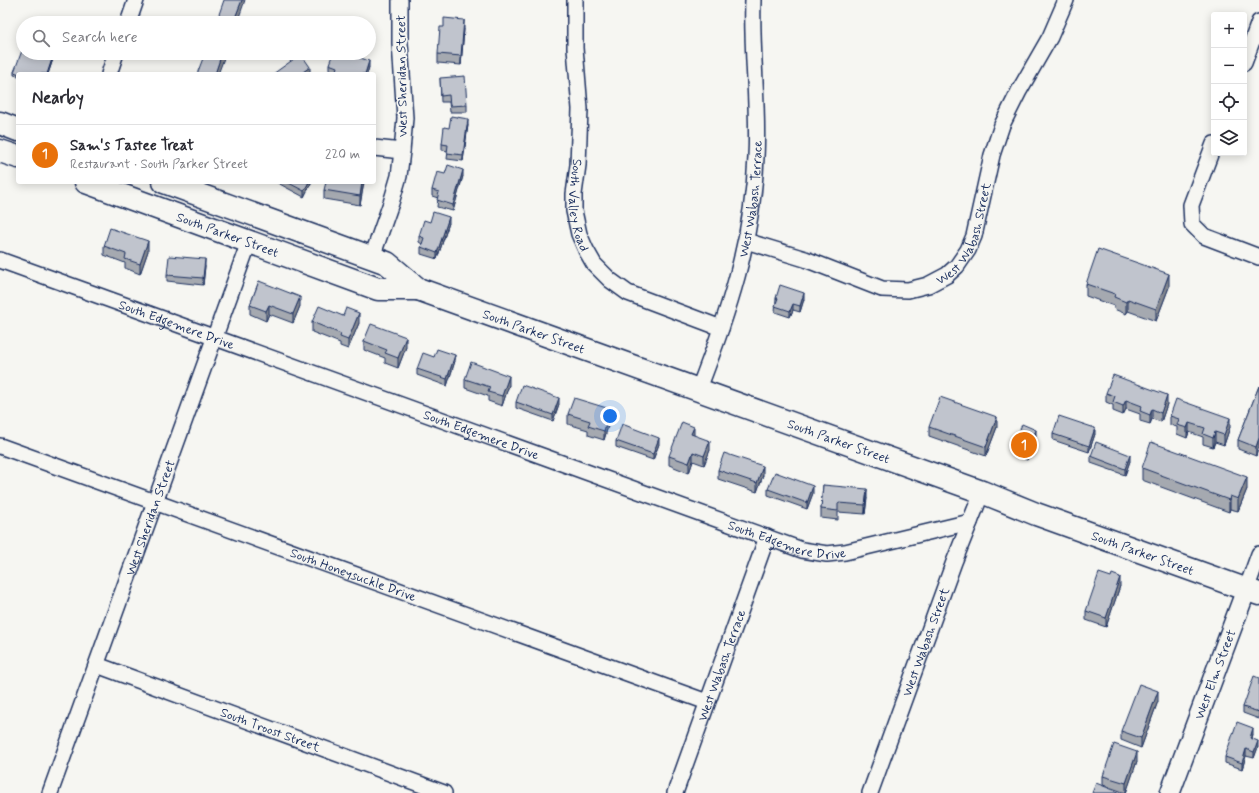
<!DOCTYPE html>
<html lang="en">
<head>
<meta charset="utf-8">
<style>
	:root { --surface:#fff; --page:#f2f2f3; --text:#2b2b33; --muted:#7c7c81; --line:#e1e1e2; --accent:#b45309 }
	body { margin:0; font-family:Mynerve,sans-serif; background:var(--page); color:var(--text) }
	.controls { position:absolute; right:12px; top:12px; display:grid; overflow:hidden; border-radius:4px; box-shadow:0 2px 10px #0003 }
	.controls button { width:36px; height:36px; display:grid; place-items:center; padding:0; border:0; border-bottom:1px solid var(--line); background:var(--surface); color:var(--text); font:20px sans-serif }
	.you { position:absolute; left:610px; top:416px; width:14px; height:14px; margin:-10px; border:3px solid #fff; border-radius:50%; background:#1a73e8; box-shadow:0 0 0 6px #1a73e833 }
	.badge { display:grid; place-items:center; width:26px; height:26px; border-radius:50%; background:var(--accent); color:#fff; font-size:13px; font-weight:700 }
	.pin { position:absolute; translate:-50% -50%; border:2px solid #fff; box-shadow:0 1px 4px #0006 }
	.list { margin:0; padding:0; list-style:none }
	h2 { display:flex; justify-content:space-between; align-items:center; height:52px; margin:0; padding:0 16px; font-size:17px }
	h2 small { font-size:13px; font-weight:400; color:var(--muted) }
	.list li { display:grid; grid-template-columns:26px 1fr auto; gap:12px; align-items:center; box-sizing:border-box; height:60px; padding:0 16px; border-top:1px solid var(--line) }
	.list b { display:block; font-size:15px; white-space:nowrap }
	.list p { margin:0; font-size:13px; white-space:nowrap; color:var(--muted) }
	.list em { font-size:13px; font-style:normal; color:var(--muted) }
	.icon { flex:none; width:22px; height:22px; fill:none; stroke:currentColor; stroke-width:2; stroke-linecap:round; stroke-linejoin:round }
	.map { position:relative; flex:none; width:1259px; height:793px; overflow:hidden }
	.search { position:absolute; background:var(--surface); box-shadow:0 2px 10px #0003; left:16px; top:16px; width:360px; height:44px; display:flex; align-items:center; gap:10px; box-sizing:border-box; padding:0 14px; border-radius:22px; color:var(--muted); font-size:15px }
	.panel { position:absolute; background:var(--surface); box-shadow:0 2px 10px #0003; left:16px; top:72px; width:360px; height:112px; border-radius:4px }
	.map>svg:first-child { display:block }
</style>
</head>
<body>
<div class="map">
<svg width="1259" height="793" viewBox="0 0 1259 793">
	<rect width="100%" height="100%" fill="#f6f6f2"/>
	<filter id="ink" filterUnits="userSpaceOnUse"><feTurbulence type="fractalNoise" baseFrequency=".025" numOctaves="2"/><feDisplacementMap in="SourceGraphic" scale="8" xChannelSelector="R" yChannelSelector="G"/><feConvolveMatrix kernelMatrix="1 2 1 2 8 2 1 2 1" color-interpolation-filters="sRGB"/></filter>
	<g filter="url(#ink)">
		<g fill="none" stroke-linecap="round" stroke-linejoin="round">
			<!-- minor casing -->
			<g stroke="#1b2f5e" stroke-width="18">
				<g id="minor">
					<path id="s1" d="M575,0V48L580,109L578,165L574,194V211L579,234L586,250L594,264L610,280L628,293L721,328"/>
					<path d="M128,23L136,0"/>
					<path d="M1244,63L1259,22"/>
					<path d="M109,74L116,53"/>
					<path d="M1214,144L1191,205L1192,224L1204,236L1259,257"/>
					<path d="M374,148L402,151"/>
					<path id="s2" d="M746,241L805,259L882,289L908,290L928,285L947,275L957,266L968,250L974,236L992,155L1002,125L1019,91L1050,37L1066,0"/>
					<path d="M372,257L391,203L399,176L402,151L405,118L400,43V0"/>
					<path id="s3" d="M0,260L802,550L827,554L845,552L970,522"/>
					<path id="s4" d="M698,391C728,314 753,240 756,157C759,105 751,52 753,0"/>
					<path id="s5" d="M0,446L707,702"/>
					<path d="M1246,590L1259,554"/>
					<path id="s6" d="M97,665L444,793"/>
					<path id="s7" d="M50,793L249,242"/>
					<path id="s8" d="M675,793L767,537"/>
					<path id="s9" d="M870,793L954,562L982,492"/>
				</g>
			</g>
			<!-- tertiary casing -->
			<g stroke="#1b2f5e" stroke-width="22">
				<g id="tertiary">
					<path id="s10" d="M1170,793L1246,590"/>
				</g>
			</g>
			<!-- trunk casing -->
			<g stroke="#1b2f5e" stroke-width="25">
				<g id="trunk">
					<path d="M0,123L18,130"/>
					<path d="M0,151L18,157"/>
					<path id="s11" d="M86,182L378,289H418"/>
					<path id="s12" d="M164,182L387,263L418,289L982,492L1036,514L1259,594"/>
				</g>
			</g>
			<!-- minor -->
			<use href="#minor" stroke="#f6f6f2" stroke-width="15"/>
			<!-- tertiary -->
			<use href="#tertiary" stroke="#f6f6f2" stroke-width="19"/>
			<!-- trunk -->
			<use href="#trunk" stroke="#f6f6f2" stroke-width="22"/>
		</g>
		<!-- wall -->
		<path fill="#a5a9b0" stroke="#1b2f5e" d="M464,29L461,65L438,63V54Z
			M23,53H55L48,74H18V76L14,75V72Z
			M329,64L369,67L367,74H335V73L329,70Z
			M440,78L467,105V112H450L449,102H441Z
			M468,125L463,161L447,159L448,151L442,150V144L449,128Z
			M445,174L463,176L453,211L437,207L438,198L432,196V190Z
			M276,182H311V183L304,197Z
			M364,182L360,205L324,199V190Z
			M430,222L449,223L437,259L421,254V247L422,244L419,242V236Z
			M104,246L148,251L140,274L125,268V263L104,255Z
			M205,266L203,285L167,281V275Z
			M259,281L300,306L293,323L269,314L266,321L250,314V305Z
			M1086,284L1169,287L1156,321L1128,311L1126,314L1114,309V306L1086,296Z
			M776,298L804,299L800,312L793,310L790,317L775,312Z
			M343,316L359,323L348,349L340,346V343L312,332V322Z
			M364,341L406,347L398,368L385,363V358L364,350Z
			M434,357L455,361L447,386L417,375V369Z
			M465,379L509,385L502,406L488,401V396L465,388Z
			M1259,386L1256,456L1238,449V440Z
			M1106,393L1167,404L1161,422L1152,419L1150,424L1140,421V414L1126,409L1123,415L1113,411V405L1106,402Z
			M516,402L559,404L553,421L516,408Z
			M568,414L610,419L604,440L588,435V430L568,424Z
			M1170,416L1230,427L1224,445L1215,442L1213,447L1203,444V437L1189,432L1187,438L1177,434V427L1170,425Z
			M929,427H997L986,456L929,436Z
			M1053,434H1095L1089,452L1053,440Z
			M694,435L710,450L704,465L693,461L689,473L669,465V456Z
			M1036,436L1027,460L1013,454V448Z
			M616,441L659,444L653,460L616,447Z
			M1091,456L1130,461L1125,475L1091,463Z
			M1142,468L1247,489L1238,511L1230,509L1229,512L1142,480Z
			M718,470L763,475L757,492L718,479Z
			M823,485L867,498L865,514L838,512V520L821,518V509Z
			M768,489L813,493L807,509L768,495Z
			M1120,586L1106,627L1086,620V611Z
			M1259,678V719L1243,713V707Z
			M1158,701L1141,748L1121,740V731Z
			M1253,734L1252,739L1258,747L1254,758L1246,756L1242,769L1225,763V757Z
			M1137,761L1126,793L1103,785V776Z"/>
		<!-- shaded-wall -->
		<path fill="#868990" stroke="#1b2f5e" d="M242,0H245L237,23H233Z
			M464,20V29L461,65V56Z
			M54,53H55L48,74H47Z
			M222,53H226L218,74H215Z
			M369,61V67L367,74H365Z
			M310,67V73L309,74H303V72Z
			M468,119V125L463,161V155Z
			M463,170V176L453,211V205Z
			M309,182H311V183L304,197V191Z
			M362,182H364L360,205V196Z
			M449,217V223L437,259V253Z
			M148,241V251L140,274V264Z
			M205,259V266L203,285V278Z
			M1169,274V287L1156,321V309Z
			M804,293V299L800,312V306Z
			M300,297V306L293,323V314Z
			M1128,299V311L1126,314V302Z
			M793,304V310L790,317V311Z
			M269,305V314L266,321V311Z
			M359,313V323L348,349V340Z
			M406,337V347L398,368V358Z
			M455,355V361L447,386V379Z
			M509,376V385L502,406V396Z
			M1167,395V404L1161,422V413Z
			M559,398V404L553,421V415Z
			M1126,400V409L1123,415V406Z
			M610,409V419L604,440V431Z
			M1152,409V419L1150,424V415Z
			M997,417V427L986,456V447Z
			M1230,418V427L1224,445V435Z
			M1189,423V432L1187,438V428Z
			M694,427V436L691,434Z
			M1095,428V434L1089,452V446Z
			M1036,430V436L1027,460V454Z
			M1215,432V442L1213,447V438Z
			M659,438V444L653,460V454Z
			M1259,438V447L1256,456V447Z
			M710,441V450L704,465V456Z
			M693,452V461L689,473V463Z
			M1130,455V461L1125,475V469Z
			M763,466V475L757,492V483Z
			M1247,477V489L1238,511V499Z
			M813,486V493L807,509V503Z
			M867,489V498L865,514V505Z
			M1230,496V509L1229,512V500Z
			M1120,577V586L1106,627V618Z
			M1158,691V701L1141,748V738Z
			M1253,728V734L1250,744V738Z
			M1258,741V747L1254,758V752Z
			M1246,749V756L1242,769V763Z
			M1137,752V761L1126,793V783Z"/>
		<!-- building -->
		<path fill="#c0c4cd" stroke="#1b2f5e" d="M224,0H242L233,23H216Z
			M444,18L464,20L461,56L438,54L440,27H444Z
			M23,48V53H54L47,74H20L14,72Z
			M205,53H222L215,74H197Z
			M333,53H347L369,61L365,74H338L335,73L337,67L329,64Z
			M301,54L310,67L303,72L304,74H273Z
			M465,76L467,105L450,106L449,95L441,96L440,78Z
			M451,116L468,119L463,155L447,153L448,145L442,144L444,127L449,128Z
			M448,165L463,170L453,205L437,200L439,192L432,190L437,172L445,174Z
			M287,182H309L304,191Z
			M326,182H362L360,196L324,190Z
			M433,212L449,217L437,253L421,247L424,238L419,236L424,220L430,222Z
			M110,228L148,241L140,264L125,259L126,254L104,246Z
			M1098,249L1169,274L1156,309L1128,299L1126,302L1114,297L1115,294L1086,284Z
			M169,256L205,259L203,278L167,275Z
			M259,281L300,297L293,314L269,305L266,311L250,305Z
			M780,285L804,293L800,306L793,304L790,311L775,306L778,298H776Z
			M319,306L343,316L346,308L359,313L348,340L340,337L341,334L312,322Z
			M371,324L406,337L398,358L385,353L387,350L364,341Z
			M437,349L455,355L447,379L417,369L423,353L434,357Z
			M471,362L509,376L502,396L488,392L490,387L465,379Z
			M1113,375L1167,395L1161,413L1152,409L1150,415L1140,411L1142,406L1126,400L1123,406L1113,402L1115,396L1106,393Z
			M522,385L559,398L553,415L516,402Z
			M1259,386V438L1256,447L1238,440Z
			M940,397L997,417L986,447L929,427Z
			M574,398L610,409L604,431L588,426L590,421L568,414Z
			M1176,399L1230,418L1224,435L1215,432L1213,438L1203,434L1205,428L1189,423L1187,428L1177,425L1179,419L1170,416Z
			M1059,416L1095,428L1089,446L1053,434Z
			M682,422L694,427L691,434L710,441L704,456L693,452L689,463L669,456Z
			M622,424L659,438L653,454L616,441Z
			M1022,424L1036,430L1027,454L1013,448Z
			M1096,442L1130,455L1125,469L1091,456Z
			M1151,442L1247,477L1238,499L1230,496L1229,500L1142,468Z
			M724,453L763,466L757,483L718,470Z
			M775,472L813,486L807,503L768,489Z
			M823,485L867,489L865,505L838,503V511L821,509Z
			M1099,573L1111,577L1112,574L1120,577L1106,618L1086,611Z
			M1254,676L1259,678V712L1243,707Z
			M1139,684L1158,691L1141,738L1121,731Z
			M1237,722L1253,728L1250,738L1258,741L1254,752L1246,749L1242,763L1225,757Z
			M1114,744L1137,752L1126,783L1103,776Z
			M1096,783L1121,793H1092Z"/>
	</g>
	<g text-anchor="middle" stroke-width="3.5" stroke-linejoin="round" paint-order="stroke">
		<!-- street labels -->
		<g font-size="13" fill="#1b2f5e" stroke="#f6f6f2">
			<text transform="translate(401 76) rotate(-91)" y="5">West Sheridan Street</text>
			<text dy="5" stroke="none"><textPath href="#s4" startOffset="200">West Wabash Terrace</textPath></text>
			<text dy="5" stroke="none"><textPath href="#s1" startOffset="206">South Valley Road</textPath></text>
			<text dy="5" stroke="none"><textPath href="#s2" startOffset="258">West Wabash Street</textPath></text>
			<text dy="5" stroke="none"><textPath href="#s11" startOffset="151">South Parker Street</textPath></text>
			<text dy="5" stroke="none"><textPath href="#s3" startOffset="188">South Edgemere Drive</textPath></text>
			<text dy="5" stroke="none"><textPath href="#s12" startOffset="401">South Parker Street</textPath></text>
			<text dy="5" stroke="none"><textPath href="#s3" startOffset="512">South Edgemere Drive</textPath></text>
			<text dy="5" stroke="none"><textPath href="#s12" startOffset="725">South Parker Street</textPath></text>
			<text dy="5" stroke="none"><textPath href="#s7" startOffset="293">West Sheridan Street</textPath></text>
			<text dy="5" stroke="none"><textPath href="#s3" startOffset="836">South Edgemere Drive</textPath></text>
			<text dy="5" stroke="none"><textPath href="#s12" startOffset="1049">South Parker Street</textPath></text>
			<text dy="5" stroke="none"><textPath href="#s5" startOffset="376">South Honeysuckle Drive</textPath></text>
			<text dy="5" stroke="none"><textPath href="#s9" startOffset="161">West Wabash Street</textPath></text>
			<text dy="5" stroke="none"><textPath href="#s8" startOffset="136">West Wabash Terrace</textPath></text>
			<text dy="5" stroke="none"><textPath href="#s10" startOffset="127">West Elm Street</textPath></text>
			<text dy="5" stroke="none"><textPath href="#s6" startOffset="185">South Troost Street</textPath></text>
		</g>
	</g>
</svg>
<div class="controls">
<button>+</button>
<button>−</button>
<button><svg class="icon" aria-label="locate" viewBox="0 0 24 24"><circle cx="12" cy="12" r="6"/><path d="M12 2v4M12 18v4M2 12h4M18 12h4"/></svg></button>
<button><svg class="icon" aria-label="layers" viewBox="0 0 24 24"><path d="M12 4l9 5-9 5-9-5zM3 14l9 5 9-5"/></svg></button>
</div>
<div class="you"></div>
<div class="pin badge" style="left:1024px;top:445px;background:#e8710a">1</div>
<div class="search"><svg class="icon" aria-label="search" viewBox="0 0 24 24"><circle cx="10" cy="10" r="6"/><path d="M15 15l6 6"/></svg>Search here</div>
<section class="panel">
<h2>Nearby<small></small></h2>
<ul class="list">
<li><span class="badge" style="background:#e8710a">1</span><div><b>Sam's Tastee Treat</b><p>Restaurant · South Parker Street</p></div><em>220 m</em></li>
</ul>
</section>
</div>
</body>
</html>
